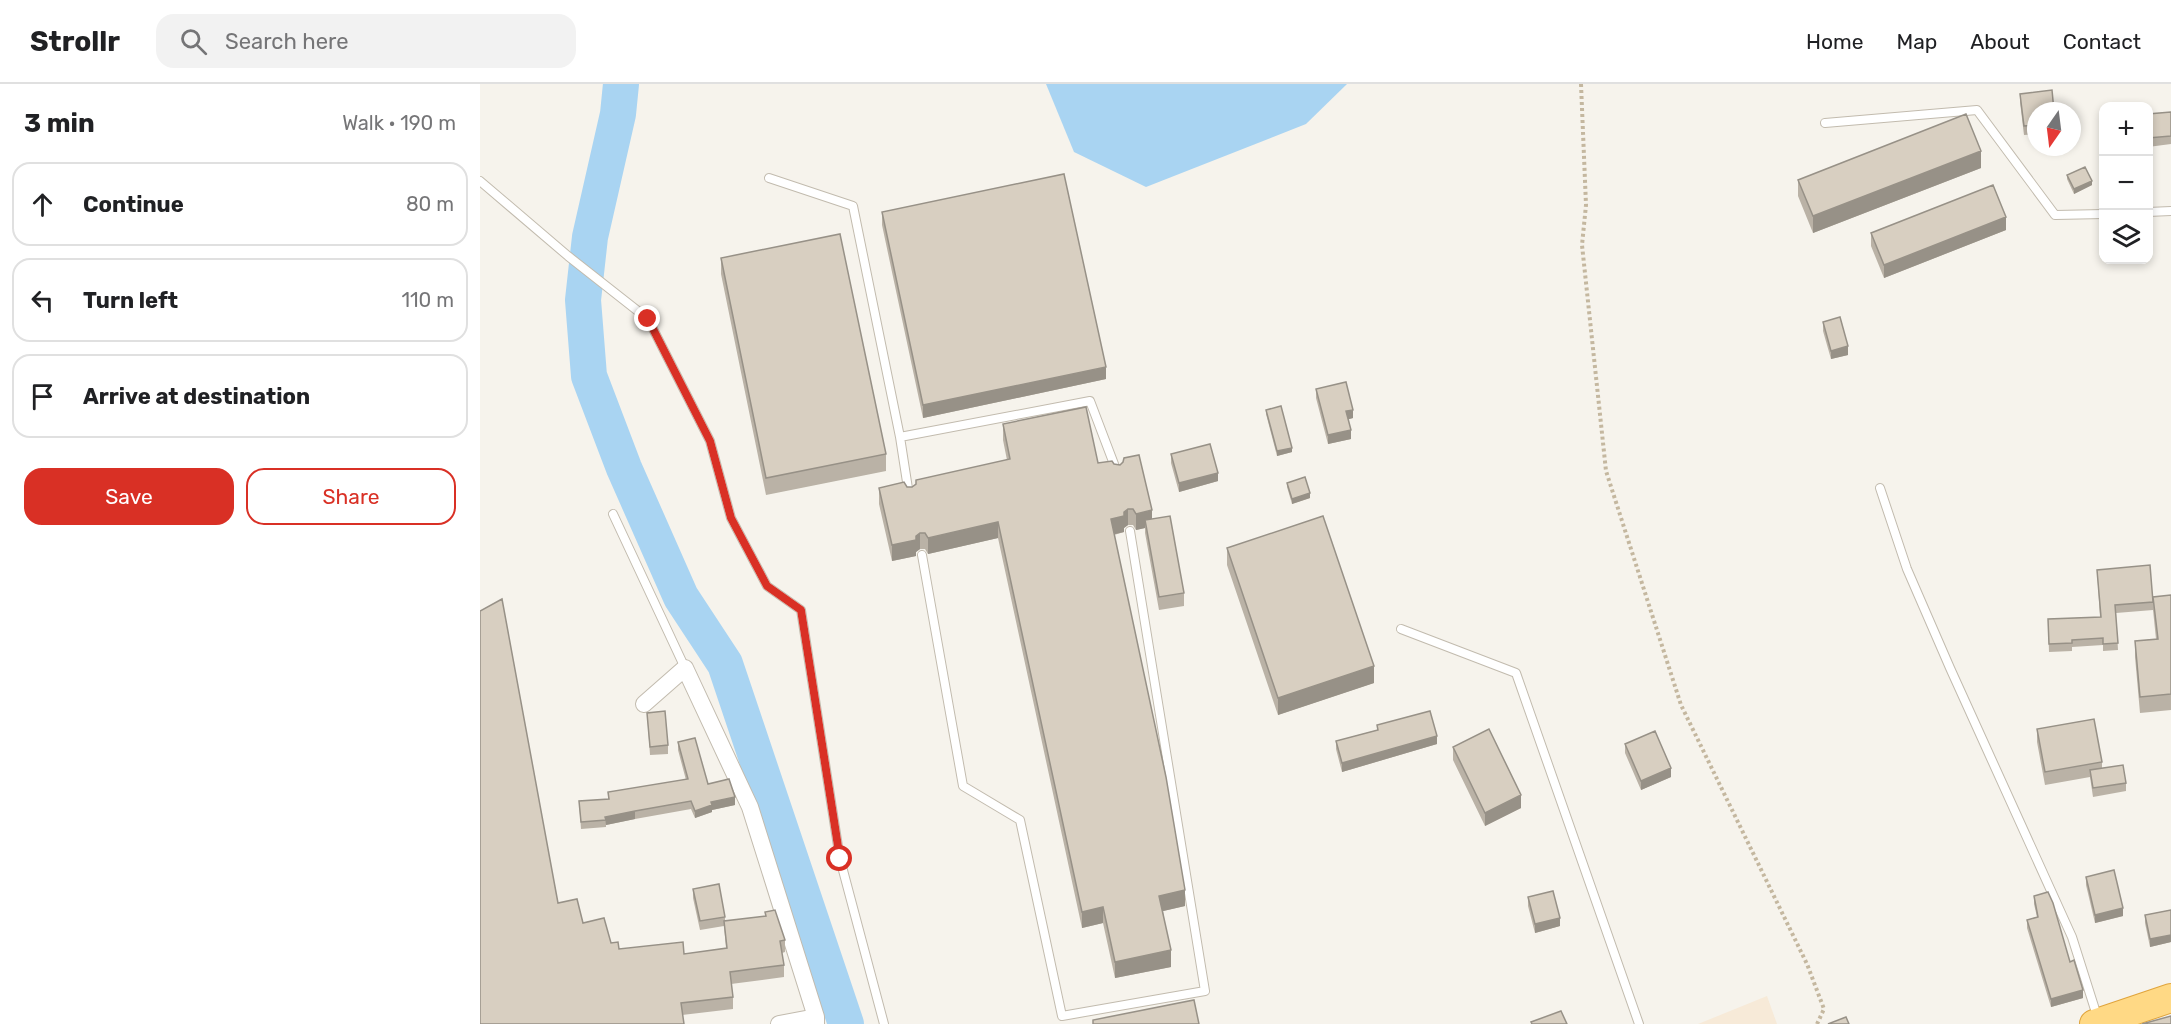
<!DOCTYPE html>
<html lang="en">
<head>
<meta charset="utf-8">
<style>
	:root { --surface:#fff; --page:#f2f2f2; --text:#202124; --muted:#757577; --line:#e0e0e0; --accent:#d93025 }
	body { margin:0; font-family:Rubik,sans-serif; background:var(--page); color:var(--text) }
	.controls { position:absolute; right:18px; top:18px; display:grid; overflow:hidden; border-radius:12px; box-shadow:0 3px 9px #0003 }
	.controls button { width:54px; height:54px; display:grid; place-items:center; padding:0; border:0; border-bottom:2px solid var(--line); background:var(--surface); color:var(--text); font:30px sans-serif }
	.compass { position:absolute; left:1547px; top:18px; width:54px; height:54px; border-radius:50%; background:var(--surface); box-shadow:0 3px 9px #0003; rotate:194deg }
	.stop { position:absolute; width:18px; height:18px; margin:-14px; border:4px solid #d93025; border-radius:50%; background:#fff }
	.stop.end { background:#d93025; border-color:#fff; box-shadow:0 2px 6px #0008 }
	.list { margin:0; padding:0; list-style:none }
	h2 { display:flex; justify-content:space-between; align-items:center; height:78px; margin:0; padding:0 24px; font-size:26px }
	h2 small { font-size:20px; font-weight:400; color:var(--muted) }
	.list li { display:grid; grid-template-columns:39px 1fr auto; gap:18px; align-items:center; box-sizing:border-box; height:84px; margin:0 12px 12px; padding:0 12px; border:2px solid var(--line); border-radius:18px }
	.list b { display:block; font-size:22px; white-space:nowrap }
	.list em { font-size:20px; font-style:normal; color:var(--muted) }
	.actions { display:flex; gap:12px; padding:18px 24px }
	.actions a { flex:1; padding:14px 0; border:2px solid var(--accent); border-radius:18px; text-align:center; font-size:21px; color:var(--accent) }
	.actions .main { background:var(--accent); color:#fff }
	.icon { flex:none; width:33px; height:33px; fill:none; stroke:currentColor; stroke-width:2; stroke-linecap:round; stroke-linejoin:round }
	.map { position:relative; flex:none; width:1691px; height:940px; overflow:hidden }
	header { display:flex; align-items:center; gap:36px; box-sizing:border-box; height:84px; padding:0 30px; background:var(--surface); border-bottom:2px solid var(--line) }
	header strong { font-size:28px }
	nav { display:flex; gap:33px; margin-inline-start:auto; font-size:21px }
	.search { width:420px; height:54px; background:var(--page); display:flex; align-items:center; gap:15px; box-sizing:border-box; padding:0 21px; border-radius:18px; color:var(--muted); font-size:22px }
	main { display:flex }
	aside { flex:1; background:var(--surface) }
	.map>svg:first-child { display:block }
</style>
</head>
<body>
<header>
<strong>Strollr</strong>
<div class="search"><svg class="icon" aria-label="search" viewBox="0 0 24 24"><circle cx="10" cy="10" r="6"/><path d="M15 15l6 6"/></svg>Search here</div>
<nav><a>Home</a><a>Map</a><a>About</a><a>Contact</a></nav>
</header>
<main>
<aside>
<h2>3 min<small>Walk · 190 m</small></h2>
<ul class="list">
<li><svg class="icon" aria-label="ahead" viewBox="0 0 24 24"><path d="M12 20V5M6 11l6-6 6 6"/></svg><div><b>Continue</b></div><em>80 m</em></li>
<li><svg class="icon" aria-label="left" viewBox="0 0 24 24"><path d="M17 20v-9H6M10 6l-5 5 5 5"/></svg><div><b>Turn left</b></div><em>110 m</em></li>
<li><svg class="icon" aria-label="arrive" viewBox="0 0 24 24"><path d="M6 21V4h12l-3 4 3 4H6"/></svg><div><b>Arrive at destination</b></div></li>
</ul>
<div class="actions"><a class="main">Save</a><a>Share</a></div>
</aside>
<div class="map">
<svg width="1691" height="940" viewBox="0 0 1691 940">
	<rect width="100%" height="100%" fill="#f6f3ec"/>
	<!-- commercial -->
	<path fill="#f7ead8" d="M1287,912L1297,940H1218Z"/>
	<!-- water -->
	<path fill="#a9d4f2" d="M566,0H867L826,40L666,103L594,68Z"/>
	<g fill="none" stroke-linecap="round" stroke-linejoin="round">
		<!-- river -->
		<path stroke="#a9d4f2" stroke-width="36" d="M141,0L138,30L110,153L103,216L109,292L144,384L201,513L245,580L366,940"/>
		<!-- service casing -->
		<g stroke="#c2bbae" stroke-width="10">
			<path id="service" d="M1345,39L1497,26L1575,131L1624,130
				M289,94L373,122L420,353L429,411
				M0,97L88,172L168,235L230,357L251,434L287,502L321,526L360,775L404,940
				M1668,128L1691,127
				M420,353L610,317L637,388
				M1400,404L1427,485L1470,584L1592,853L1618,935
				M133,430L205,584
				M442,471L483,702L540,736L582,932L725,907L650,447
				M921,545L1036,589L1159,940"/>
		</g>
		<!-- minor casing -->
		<g stroke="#c2bbae" stroke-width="18">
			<path id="minor" d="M164,620L205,584L270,723L336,933V940
				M299,940L336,933"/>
		</g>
		<!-- trunk casing -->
		<g stroke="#e0a43c" stroke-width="30">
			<path id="trunk" d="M1614,940L1691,914"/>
		</g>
		<!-- path -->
		<path stroke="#c4b79f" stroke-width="4" stroke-dasharray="3 3" stroke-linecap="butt" d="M1101,0L1106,121L1102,161L1126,387L1201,621L1327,880L1344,925L1337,940"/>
		<!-- service -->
		<use href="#service" stroke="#fff" stroke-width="8"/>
		<!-- minor -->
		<use href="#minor" stroke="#fff" stroke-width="16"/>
		<!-- trunk -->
		<use href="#trunk" stroke="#ffd985" stroke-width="28"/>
	</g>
	<!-- wall -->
	<path fill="#bab2a6" d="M1540,10L1556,27V50L1544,51L1540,18Z
		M1691,28V60L1668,63V30Z
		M1501,84L1333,149L1318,112V96Z
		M1587,91L1612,101L1594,110L1587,95Z
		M402,128L626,295L443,334L402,141Z
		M1526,146L1404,194L1391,162V149Z
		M241,174L406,370V387L286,411L241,190Z
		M1343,238L1368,271L1351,275L1343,247Z
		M836,305L873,334L868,335L871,355L848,360L836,314Z
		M786,326L812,368L797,372L786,330Z
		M523,340L618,379L672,435L704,509V522L679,526L665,449V444L656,446L653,441H648L644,444V448L634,451L705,822L683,827L691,883L635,894L623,839L602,844L518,454L448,470L445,465H440L436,468V472L412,477L399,420V404L432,403L527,376L523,356Z
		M691,370L738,397L699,408L691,379Z
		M807,399L830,414L812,420L807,403Z
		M747,464L894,599L798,631L747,481Z
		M1617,486L1673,516L1691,511V626L1660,629L1655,573V557L1676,555L1673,526L1636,529L1638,566L1623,567V561L1592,563V567L1569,568L1568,535L1620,533Z
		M167,629L188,661V670L170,671Z
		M897,641L957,660L862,688L856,665V657L897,646Z
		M1557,645L1622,678V684L1646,699V707L1613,713L1610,693L1565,701L1557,658Z
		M198,658L228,700L255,721L232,726V728L215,734L211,725L155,735L126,741V743L101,745L99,717L128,715V708L206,696L198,666Z
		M1145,660L1191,693L1161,706L1145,669Z
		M973,663L1041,724L1005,742L973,676Z
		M1606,793L1643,832L1615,839L1606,801Z
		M213,805L245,833V837L285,832V828L305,856V868L302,869L304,881V893L251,900L253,913V925L202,931L78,819L139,865L204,870L246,864L244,842L220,846L213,814Z
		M1554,812L1590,878L1603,914L1571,923L1547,844V836L1557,833L1554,820Z
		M1048,813L1080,842L1055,849L1048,822Z
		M1691,826V858L1670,863L1665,839V831Z"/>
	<!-- shaded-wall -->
	<path fill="#979187" d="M1501,67V84L1333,149V132Z
		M1612,97V101L1594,110V105Z
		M1526,133V146L1404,194V181Z
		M1368,262V271L1351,275V267Z
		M626,283V295L443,334V321Z
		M873,326V334L866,336V327Z
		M871,346V355L848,360V351Z
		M812,364V368L797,372V367Z
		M738,389V397L699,408V399Z
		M830,409V414L812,420V415Z
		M648,425V441L644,444V448L631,451V435L644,428Z
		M672,426V442L665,436V444L656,446V430Z
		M518,438V454L448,470V454Z
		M440,449V465L436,468V472L412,477V461Z
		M894,582V599L798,631V614Z
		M957,652V660L862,688V679Z
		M1191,684V693L1161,706V697Z
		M1041,711V724L1005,742V729Z
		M255,713V721L232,726V728L215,734V727L231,718Z
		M155,727V735L126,741L125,733Z
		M705,806V822L679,828V812Z
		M623,823V839L602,844V828Z
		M1643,824V832L1615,839V831Z
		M1080,834V842L1055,849V840Z
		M1691,851V858L1670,863V855Z
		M691,866V883L635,894V878Z
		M1603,906V914L1571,923V915Z"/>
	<!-- building -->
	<path fill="#d8cfc1" stroke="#979187" stroke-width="1.5" d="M1572,6L1574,27H1556V41L1544,42L1540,10Z
		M1691,28V52L1668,54V30Z
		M1486,30L1501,67L1333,132L1318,96Z
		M1605,83L1612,97L1594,105L1587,91Z
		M584,90L626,283L443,321L402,128Z
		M1513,101L1526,133L1404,181L1391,149Z
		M360,150L406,370L286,394L241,174Z
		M1360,233L1368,262L1351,267L1343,238Z
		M866,298L873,326L866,327L871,346L848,351L836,305Z
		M801,322L812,364L797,367L786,326Z
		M606,323L618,379L632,377L634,380L640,381L643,378L644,374L659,371L672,426L656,430L653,425H648L644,428V432L631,435L686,693L705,806L679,812L691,866L635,878L623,823L602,828L518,438L448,454L445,449H440L436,452V456L412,461L399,404L424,398L427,403H432L436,400V396L530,375L523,340Z
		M730,360L738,389L699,399L691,370Z
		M825,393L830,409L812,415L807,399Z
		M690,432L704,509L679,513L665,436Z
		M843,432L894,582L798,614L747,464Z
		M1670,481L1673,518L1635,521L1638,559L1623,560V554L1592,556V559L1569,560L1568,535L1621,533L1617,486Z
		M1691,511V610L1660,613L1655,557L1678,555L1673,513Z
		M22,515L78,819L97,815L103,839L124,834L131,859L138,858L139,865L203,858L204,870L247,864L244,837L286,832L285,828L295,826L305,856L300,857L304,881L250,888L253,913L201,919L204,940H0V527Z
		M185,627L188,661L170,663L167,629Z
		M950,627L957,652L862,679L856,657L898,646L897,641Z
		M1614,635L1622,678L1565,688L1557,645Z
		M1009,645L1041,711L1005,729L973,663Z
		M1175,647L1191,684L1161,697L1145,660Z
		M215,654L228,700L249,695L255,713L231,718L232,721L215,727L211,717L155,727L125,733L126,736L101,738L99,717L129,715L128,708L208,695L198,658Z
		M1643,681L1646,699L1613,704L1610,686Z
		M1634,786L1643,824L1615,831L1606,793Z
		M239,800L245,833L220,837L213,805Z
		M1073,807L1080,834L1055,840L1048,813Z
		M1568,808L1573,819L1590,878L1594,876L1603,906L1571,915L1547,836L1558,833L1554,812Z
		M1691,826V851L1670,855L1665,831Z
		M714,916L719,940H613V936Z
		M1081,927L1087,940H1052L1051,938Z
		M1691,932V940H1662Z
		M1366,933L1369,940H1348Z"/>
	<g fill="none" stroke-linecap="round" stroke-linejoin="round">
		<!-- route -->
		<path stroke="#d93025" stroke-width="8" d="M168,235L230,357L251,434L287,502L321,526L360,775"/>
	</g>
</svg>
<div class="controls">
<button>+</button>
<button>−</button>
<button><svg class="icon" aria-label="layers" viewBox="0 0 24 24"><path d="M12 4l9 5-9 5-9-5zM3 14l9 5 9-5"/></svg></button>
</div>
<svg class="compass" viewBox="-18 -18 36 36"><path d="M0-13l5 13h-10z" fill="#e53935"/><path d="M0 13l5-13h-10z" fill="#757577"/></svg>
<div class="stop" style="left:360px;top:775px"></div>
<div class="stop end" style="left:168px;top:235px"></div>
</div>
</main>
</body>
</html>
